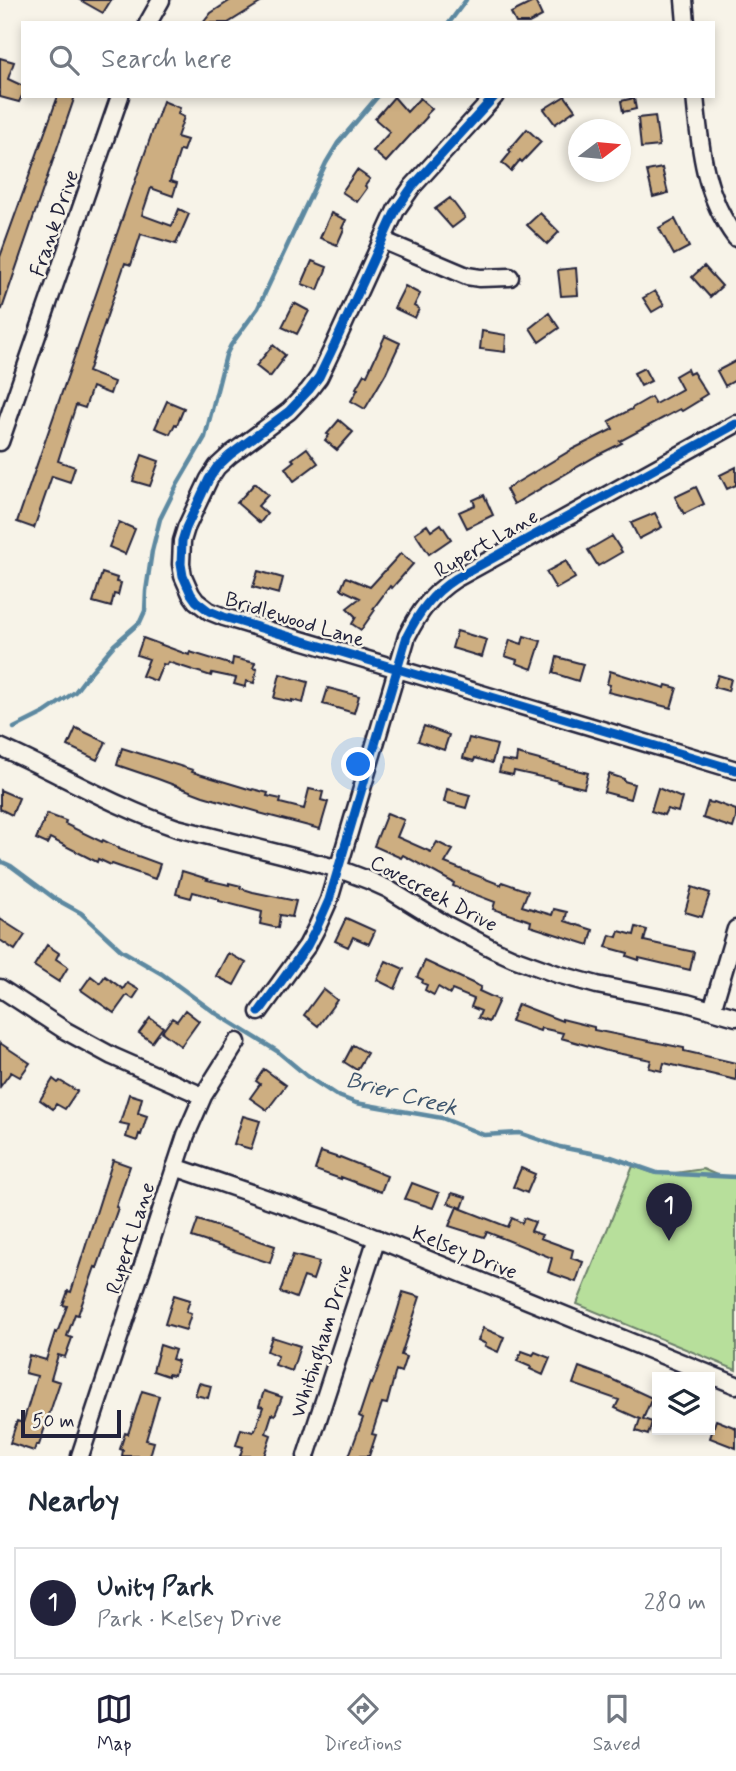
<!DOCTYPE html>
<html lang="en">
<head>
<meta charset="utf-8">
<style>
	:root { --surface:#fff; --page:#f6f6f7; --text:#1f2937; --muted:#747a83; --line:#e0e1e3; --accent:#22223b }
	body { margin:0; font-family:Mynerve,sans-serif; background:var(--page); color:var(--text) }
	.controls { position:absolute; right:21px; bottom:21px; display:grid; overflow:hidden; border-radius:0px; box-shadow:0 4px 10px #0003 }
	.controls button { width:63px; height:63px; display:grid; place-items:center; padding:0; border:0; border-bottom:2px solid var(--line); background:var(--surface); color:var(--text); font:35px sans-serif }
	.compass { position:absolute; left:568px; top:119px; width:63px; height:63px; border-radius:50%; background:var(--surface); box-shadow:0 4px 10px #0003; rotate:74deg }
	.scale { position:absolute; left:21px; bottom:18px; width:100px; box-sizing:border-box; padding-left:7px; border:4px solid #22223b; border-top:0; font-size:19px; line-height:24px; white-space:nowrap; color:#22223b; -webkit-text-stroke:5px #f7f3e8; paint-order:stroke }
	.you { position:absolute; left:359px; top:765px; width:24px; height:24px; margin:-18px; border:5px solid #fff; border-radius:50%; background:#1a73e8; box-shadow:0 0 0 10px #1a73e833 }
	.badge { display:grid; place-items:center; width:46px; height:46px; border-radius:50%; background:var(--accent); color:#fff; font-size:23px; font-weight:700 }
	.pin { position:absolute; translate:-50% -58px; filter:drop-shadow(0 2px 4px #0008) }
	.pin::after { content:''; position:absolute; top:37px; width:24px; height:21px; background:inherit; clip-path:polygon(0 0,100% 0,50% 100%) }
	.list { margin:0; padding:0; list-style:none }
	h2 { display:flex; justify-content:space-between; align-items:center; height:91px; margin:0; padding:0 28px; font-size:30px }
	h2 small { font-size:23px; font-weight:400; color:var(--muted) }
	.list li { display:grid; grid-template-columns:46px 1fr auto; gap:21px; align-items:center; box-sizing:border-box; height:112px; margin:0 14px 14px; padding:0 14px; border:2px solid var(--line); border-radius:0px }
	.list b { display:block; font-size:26px; white-space:nowrap }
	.list p { margin:0; font-size:23px; white-space:nowrap; color:var(--muted) }
	.list em { font-size:23px; font-style:normal; color:var(--muted) }
	.icon { flex:none; width:38px; height:38px; fill:none; stroke:currentColor; stroke-width:2; stroke-linecap:round; stroke-linejoin:round }
	.map { position:relative; flex:none; width:736px; height:1456px; overflow:hidden }
	.search { position:absolute; background:var(--surface); box-shadow:0 4px 10px #0003; left:21px; right:21px; top:21px; height:77px; display:flex; align-items:center; gap:18px; box-sizing:border-box; padding:0 24px; border-radius:0px; color:var(--muted); font-size:26px }
	.sheet { height:217px; background:var(--surface) }
	nav { display:flex; justify-content:space-around; align-items:center; box-sizing:border-box; height:98px; border-top:2px solid var(--line); background:var(--surface); font-size:19px; color:var(--muted) }
	nav a { display:grid; justify-items:center; gap:4px }
	nav .on { color:var(--accent) }
	.map>svg:first-child { display:block }
</style>
</head>
<body>
<div class="map">
<svg width="736" height="1456" viewBox="0 0 736 1456">
	<rect width="100%" height="100%" fill="#f7f3e8"/>
	<filter id="ink" filterUnits="userSpaceOnUse"><feTurbulence type="fractalNoise" baseFrequency=".0143" numOctaves="2"/><feDisplacementMap in="SourceGraphic" scale="14" xChannelSelector="R" yChannelSelector="G"/><feConvolveMatrix kernelMatrix="1 2 1 2 8 2 1 2 1" color-interpolation-filters="sRGB"/></filter>
	<g filter="url(#ink)">
		<!-- green -->
		<path fill="#b7df9b" stroke="#6c806b" stroke-width="2" d="M633,1166L653,1173L668,1174L703,1169L719,1176L736,1177V1370L577,1304Z"/>
		<g fill="none" stroke-linecap="round" stroke-linejoin="round">
			<!-- stream -->
			<path stroke="#5d89a1" stroke-width="4.5" d="M449,23L466,0
				M14,728L44,713L75,692L88,675L114,645L140,622L145,611L146,591L152,551L160,519L177,485L205,437L226,355L231,345L258,308L326,163L338,143L378,96
				M0,861L11,866L54,898L81,913L121,950L162,974L214,1012L277,1051L307,1076L336,1095L356,1103L442,1118L484,1135L520,1133L560,1147L611,1157L657,1173L736,1177"/>
		</g>
		<!-- building -->
		<path fill="#cdae81" stroke="#22223b" stroke-width="2" d="M80,0H111L103,13Z
			M231,0H265L228,23H203L211,13Z
			M535,1L542,16L529,23H516L511,13Z
			M0,58L14,62L8,79L23,86V94L19,102L0,97Z
			M58,96H75L2,309L0,308V257Z
			M565,96L575,110L555,124L544,109Z
			M394,97L407,112L420,98L432,109L426,115L427,117L386,162L373,151L390,132L375,119Z
			M634,98L636,109L623,112L621,101Z
			M163,101L180,108L178,114L184,117L177,137L187,140L183,151L180,150L170,181L177,183L173,196L151,188L142,215L172,226L179,209L189,214L176,244L141,234L131,265L125,263L88,372L114,382L110,394L92,387L85,408L76,405L58,461L75,467L70,482L52,476L34,528L17,522Z
			M655,116L659,146L641,148L638,118Z
			M527,129L541,142L522,162L520,160L511,171L502,163L511,152L509,150Z
			M662,168L668,193L653,197L647,171Z
			M357,170L370,179L365,186L367,188L357,202L342,192Z
			M450,198L465,218L452,228L435,209Z
			M331,213L346,220L342,228L344,229L337,245L320,238Z
			M540,213L559,232L547,244L527,225Z
			M675,219L689,247L674,255L659,228Z
			M312,261L327,267L318,290L302,284Z
			M704,266L722,286L710,297L692,277Z
			M576,268L578,295L561,296L558,270Z
			M405,286L420,294L414,306L419,309L415,318L394,308Z
			M655,291L664,305L652,312L643,298Z
			M294,303L309,311L297,334L282,327Z
			M549,313L559,328L539,342L530,328Z
			M482,331L506,335L505,352L480,349Z
			M385,336L400,343L386,373L365,409L351,401L358,389L356,388L364,374L367,375Z
			M273,345L285,355L281,360L282,361L270,377L256,366Z
			M736,361V380L725,386L717,371Z
			M644,368L651,381L641,386L634,373Z
			M687,369L689,374L693,372L707,394L699,399L700,400L682,411L680,409L620,441L622,443L598,455L514,504L506,489L573,449L613,429L609,421L632,409V408L651,397L655,404L682,389L675,376Z
			M167,401L184,408L177,425L175,424L170,434L155,428Z
			M339,420L353,432L337,450L325,440L329,435L327,434Z
			M307,448L318,463L294,481L285,468L294,461L292,459Z
			M142,455L159,461L150,486L133,481Z
			M736,467V485L727,489L720,475Z
			M255,483L268,495L258,506L267,514L260,523L237,503Z
			M696,487L704,504L684,514L675,497Z
			M484,495L493,515L467,528L459,512L475,505L473,500Z
			M655,513L662,527L639,539L631,523Z
			M119,522L135,529L125,554L109,547Z
			M441,524L451,539L429,554L415,533L427,525L431,531Z
			M612,536L622,552L598,566L588,550Z
			M401,553L413,564L392,588L390,586L373,609L375,610L361,630L352,624L356,617L347,608L360,598L341,589L346,577L370,587Z
			M566,561L575,578L556,589L546,572Z
			M258,571L283,578L279,594L253,587Z
			M102,573L117,578L116,582L121,583L118,595L114,594L111,607L93,602Z
			M457,631L487,640L482,657L452,648Z
			M524,636L541,641L532,669L516,663L517,660L505,656L510,640L522,644Z
			M143,638L189,655L190,652L232,665L233,658L255,663L253,668L257,669L254,683L246,681L245,687L234,684L236,678L212,673L211,676L168,662L166,665L163,664L156,681L142,676L149,659L137,655Z
			M557,657L583,664L578,681L553,673Z
			M610,671L665,688L666,685L677,688L671,708L608,692L610,685L607,684Z
			M280,674L308,682L303,703L292,700V702L274,698Z
			M718,675L731,679L728,691L714,687Z
			M328,688L359,696L354,713L323,704Z
			M424,726L449,735L444,750L418,741Z
			M76,728L106,742L97,760L68,746Z
			M469,738L497,745L492,763L475,758L474,761L463,758Z
			M122,748L193,770L192,772L252,790L253,789L268,793L267,796L281,799L280,803L304,809L309,789L323,792L321,800L328,802L320,829L259,813V812L203,796L158,779L117,765Z
			M517,754L588,773L584,788L558,782L559,781L514,771L513,775L499,772L502,760L516,762Z
			M609,774L624,779V781L634,784L630,799L604,792Z
			M658,788L682,798L678,812L667,809L664,815L651,811Z
			M447,789L470,795L466,808L444,802Z
			M0,790L19,798L12,815L0,809Z
			M708,802L713,803L714,802L736,810V818L733,828L703,818Z
			M387,813L404,820L397,837L431,852L437,842L453,850L445,863L501,885L502,882L528,891L522,906L552,915L554,909L567,912L565,921L593,930L589,945L530,926L531,921L493,909L495,902L453,886L454,883L403,855L401,858L374,846Z
			M47,814L66,821L65,824L102,842L103,840L119,848V849L160,864L155,879L112,864L111,865L98,859L97,862L50,838L47,844L36,839Z
			M182,871L208,879L207,880L229,885V883L241,886L240,888L253,892L296,901L292,917L280,915L278,928L260,924L262,912L219,901V899L193,892L191,898L176,894Z
			M692,887L710,893L702,917L685,912Z
			M346,918L375,931L369,944L353,937L348,947L335,941Z
			M0,919L25,935L15,950L0,940Z
			M636,927L647,930L644,941L694,952L690,970L639,958V960L627,956L628,953L606,947L610,935L617,937L619,931L634,935Z
			M47,945L59,953L56,959L68,967L59,982L34,966Z
			M228,953L246,963L234,985L216,976Z
			M386,961L404,969L395,989L377,980Z
			M425,961L481,987L479,991L499,1000L489,1022L478,1018L481,1011L471,1007L474,999L452,990L450,994L438,987L434,995L425,990L427,985L422,983L423,980L417,977Z
			M91,976L100,983L105,976L123,989L127,983L139,990L133,999L127,995L114,1013L81,990Z
			M323,989L337,1000L318,1026L304,1015Z
			M518,1004L562,1021V1019L594,1027V1030L684,1048V1051L736,1063V1080L664,1063L662,1071L649,1068L651,1060L607,1051L561,1038L563,1033L541,1028L540,1031L511,1021Z
			M185,1010L199,1021L181,1046L162,1032L172,1018L177,1021Z
			M150,1018L163,1027L152,1042L139,1033Z
			M0,1043L30,1063L20,1077L11,1072L0,1087Z
			M353,1045L367,1053L357,1070L344,1062Z
			M264,1069L286,1085L267,1110L250,1098L260,1084L256,1081Z
			M53,1079L58,1083L60,1081L77,1091L65,1109L56,1104L53,1109L40,1100Z
			M129,1094L142,1098L138,1113L147,1116L141,1135L139,1134L137,1141L126,1137L129,1125L120,1123Z
			M243,1116L260,1121L251,1149L234,1144Z
			M321,1152L339,1158L340,1157L387,1176L381,1192L341,1177V1179L315,1170Z
			M113,1160L130,1166L116,1207L118,1208L97,1268L95,1267L78,1315L75,1314L67,1336L72,1338L65,1357L58,1355L51,1379L60,1382L39,1445H36L34,1451L10,1443L17,1421L23,1423L37,1376L25,1373L29,1355L46,1360L55,1332L57,1333L67,1306L63,1305L68,1291L71,1292Z
			M521,1168L535,1174L527,1193L513,1187Z
			M412,1183L439,1193L433,1208L405,1199Z
			M452,1193L466,1197L462,1208L448,1203Z
			M457,1207L508,1227L512,1218L522,1223L524,1218L535,1222L531,1231L542,1235L540,1238L573,1250L571,1258L583,1262L576,1282L548,1272L552,1258L487,1232L484,1237L449,1226Z
			M198,1220L275,1246L270,1263L192,1237Z
			M293,1255L319,1262L313,1280L304,1277L296,1298L280,1292Z
			M403,1292L420,1297L401,1355L406,1357L401,1372L396,1370L387,1404L382,1403L372,1434L376,1435L369,1456H349L363,1418L359,1416L370,1383L372,1384L391,1332Z
			M174,1295L190,1300L186,1312L191,1314L186,1330L165,1324Z
			M483,1328L504,1337L498,1352L485,1346L486,1344L478,1340Z
			M272,1337L300,1346L292,1371L275,1365L278,1356L267,1351Z
			M160,1345L175,1350L172,1359L178,1361L174,1375L168,1374V1376L153,1371Z
			M522,1351L533,1355L535,1352L550,1358L543,1375L530,1369L531,1367L517,1361Z
			M579,1367L609,1378L652,1398L643,1419L652,1422L648,1435L636,1431L640,1419L615,1408L619,1400L573,1384Z
			M199,1383L211,1386L208,1398L195,1395Z
			M142,1391L159,1396L146,1440L154,1442L150,1456H122L123,1450L120,1449L125,1433L128,1434Z
			M264,1391L282,1397L275,1415L272,1414L266,1433L271,1435L264,1456H240L243,1447L236,1445L241,1429L253,1432L254,1429L255,1430L263,1407L259,1406Z
			M716,1420L736,1428V1448L710,1438Z"/>
		<g fill="none" stroke-linecap="round" stroke-linejoin="round">
			<!-- minor casing -->
			<g stroke="#22223b" stroke-width="21">
				<path id="minor" d="M684,0L686,23
					M148,23L161,0
					M495,96L412,187L396,210L333,348L319,377L309,390L289,411L230,455L217,467L209,479L186,528L182,541L181,564L183,576L191,594L196,601L209,611L224,617L736,770
					M695,96C700,148 704,195 736,238
					M382,240L467,276L480,278L510,277
					M0,442L120,96
					M0,747C59,773 115,807 177,828L301,859L339,869L368,880L388,889L443,923L493,949L513,958L557,974L597,985L687,1003L736,1017
					M0,988L66,1031L112,1056L203,1096
					M712,1010L736,929
					M259,1012L307,946L317,927L329,900L407,636C419,612 432,594 455,579L736,424
					M175,1167L343,1225L736,1385
					M80,1456L186,1135L203,1096L237,1042
					M306,1456L377,1238"/>
			</g>
			<!-- minor -->
			<use href="#minor" stroke="#f7f3e8" stroke-width="16"/>
			<!-- cycleway casing -->
			<g stroke="#f7f3e8" stroke-width="13">
				<path id="cycleway" d="M495,96L412,187L396,210L333,348L319,377L309,390L289,411L230,455L217,467L209,479L186,528L182,541L181,564L183,576L191,594L196,601L209,611L224,617L736,770
					M259,1012L307,946L317,927L329,900L407,636C419,612 432,594 455,579L736,424"/>
			</g>
			<!-- cycleway -->
			<use href="#cycleway" stroke="#0057b8" stroke-width="9"/>
		</g>
	</g>
	<g text-anchor="middle" stroke-width="5" stroke-linejoin="round" paint-order="stroke">
		<!-- street labels -->
		<g font-size="21" fill="#22223b" stroke="#f7f3e8">
			<text transform="translate(54 223) rotate(-71)" y="7">Frank Drive</text>
			<text transform="translate(486 543) rotate(-30)" y="7">Rupert Lane</text>
			<text transform="translate(295 619) rotate(17)" y="7">Bridlewood Lane</text>
			<text transform="translate(434 893) rotate(28)" y="7">Covecreek Drive</text>
			<text transform="translate(130 1238) rotate(-72)" y="7">Rupert Lane</text>
			<text transform="translate(465 1252) rotate(22)" y="7">Kelsey Drive</text>
			<text transform="translate(321 1341) rotate(-72)" y="7">Whitingham Drive</text>
		</g>
		<!-- water labels -->
		<g font-size="23" font-style="italic" fill="#3f566e" stroke="#f7f3e8">
			<text transform="translate(402 1093) rotate(15)" y="8">Brier Creek</text>
		</g>
	</g>
</svg>
<div class="controls">
<button><svg class="icon" aria-label="layers" viewBox="0 0 24 24"><path d="M12 4l9 5-9 5-9-5zM3 14l9 5 9-5"/></svg></button>
</div>
<svg class="compass" viewBox="-18 -18 36 36"><path d="M0-13l5 13h-10z" fill="#e53935"/><path d="M0 13l5-13h-10z" fill="#747a83"/></svg>
<div class="scale">50 m</div>
<div class="you"></div>
<div class="pin badge" style="left:669px;top:1241px">1</div>
<div class="search"><svg class="icon" aria-label="search" viewBox="0 0 24 24"><circle cx="10" cy="10" r="6"/><path d="M15 15l6 6"/></svg>Search here</div>
</div>
<section class="sheet">
<h2>Nearby<small></small></h2>
<ul class="list">
<li><span class="badge">1</span><div><b>Unity Park</b><p>Park · Kelsey Drive</p></div><em>280 m</em></li>
</ul>
</section>
<nav>
<a class="on"><svg class="icon" aria-label="map" viewBox="0 0 24 24"><path d="M3 6l6-2 6 2 6-2v14l-6 2-6-2-6 2zM9 4v14M15 6v14"/></svg>Map</a>
<a><svg class="icon" aria-label="directions" viewBox="0 0 24 24"><path d="M12 3l9 9-9 9-9-9zM9 14v-3h6M13 9l2 2-2 2"/></svg>Directions</a>
<a><svg class="icon" aria-label="saved" viewBox="0 0 24 24"><path d="M7 4h10v16l-5-4-5 4z"/></svg>Saved</a>
</nav>
</body>
</html>
